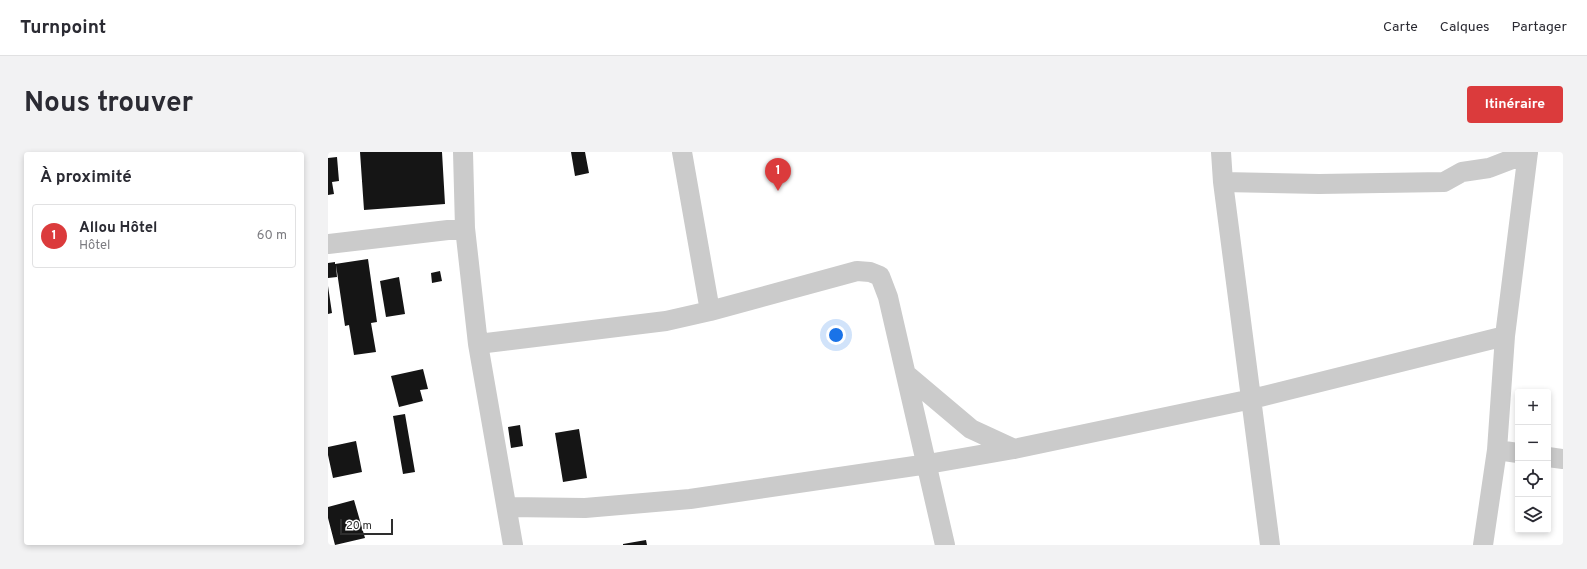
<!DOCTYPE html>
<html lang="fr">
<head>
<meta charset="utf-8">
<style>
	:root { --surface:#fff; --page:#f2f2f3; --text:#2b2b33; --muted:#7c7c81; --line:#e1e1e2; --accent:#db3b3c }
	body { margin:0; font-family:Overpass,sans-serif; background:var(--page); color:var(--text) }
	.controls { position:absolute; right:12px; bottom:12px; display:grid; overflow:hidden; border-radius:4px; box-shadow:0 2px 6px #0003 }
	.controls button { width:36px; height:36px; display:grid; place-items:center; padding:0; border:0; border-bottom:1px solid var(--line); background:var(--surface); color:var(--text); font:20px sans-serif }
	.scale { position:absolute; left:12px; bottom:10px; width:53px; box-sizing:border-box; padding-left:4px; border:2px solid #2e2e2e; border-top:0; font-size:11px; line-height:14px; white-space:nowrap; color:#2e2e2e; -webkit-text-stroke:3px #fff; paint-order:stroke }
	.you { position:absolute; left:508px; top:183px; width:14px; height:14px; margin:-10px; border:3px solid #fff; border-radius:50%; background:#1a73e8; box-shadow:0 0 0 6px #1a73e833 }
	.badge { display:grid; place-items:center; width:26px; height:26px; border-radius:50%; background:var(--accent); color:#fff; font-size:13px; font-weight:700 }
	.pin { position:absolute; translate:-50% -33px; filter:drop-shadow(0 1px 2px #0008) }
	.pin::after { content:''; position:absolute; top:21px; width:14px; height:12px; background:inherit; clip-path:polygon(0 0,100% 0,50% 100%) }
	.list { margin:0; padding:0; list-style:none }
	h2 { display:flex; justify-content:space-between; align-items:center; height:52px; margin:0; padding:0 16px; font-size:17px }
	h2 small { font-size:13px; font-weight:400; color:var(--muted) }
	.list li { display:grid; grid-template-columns:26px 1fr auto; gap:12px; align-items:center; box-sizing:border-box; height:64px; margin:0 8px 8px; padding:0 8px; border:1px solid var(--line); border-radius:4px }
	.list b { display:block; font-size:15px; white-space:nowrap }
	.list p { margin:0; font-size:13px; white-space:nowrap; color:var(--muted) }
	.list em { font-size:13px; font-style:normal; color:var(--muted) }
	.icon { flex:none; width:22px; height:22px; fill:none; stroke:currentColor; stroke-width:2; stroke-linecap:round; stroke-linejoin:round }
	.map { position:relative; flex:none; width:1235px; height:393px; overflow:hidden; border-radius:4px }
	header { display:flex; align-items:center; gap:24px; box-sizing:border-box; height:56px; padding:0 20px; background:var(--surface); border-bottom:1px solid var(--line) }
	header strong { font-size:19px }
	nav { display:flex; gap:22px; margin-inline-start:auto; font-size:14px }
	.intro { display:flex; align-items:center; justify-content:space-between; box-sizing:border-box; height:96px; padding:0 24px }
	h1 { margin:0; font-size:28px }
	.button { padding:10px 18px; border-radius:4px; background:var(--accent); color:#fff; font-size:14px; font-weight:700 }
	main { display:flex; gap:24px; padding:0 24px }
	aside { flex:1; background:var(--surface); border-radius:4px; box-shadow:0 2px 6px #0003 }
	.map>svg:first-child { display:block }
</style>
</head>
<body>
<header>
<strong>Turnpoint</strong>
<nav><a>Carte</a><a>Calques</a><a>Partager</a></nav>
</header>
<div class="intro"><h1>Nous trouver</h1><a class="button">Itinéraire</a></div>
<main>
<aside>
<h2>À proximité<small></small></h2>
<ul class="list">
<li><span class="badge">1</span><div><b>Allou Hôtel</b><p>Hôtel</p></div><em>60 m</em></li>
</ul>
</aside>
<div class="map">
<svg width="1235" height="393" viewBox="0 0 1235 393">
	<rect width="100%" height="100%" fill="#fff"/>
	<!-- building -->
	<path fill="#151515" d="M32,0H114L117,52L36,58Z
		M243,0H257L261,21L247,24Z
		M9,5L11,29L4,30L6,42L0,43V6Z
		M40,107L49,170L43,171L48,200L26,203L21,173L17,174L8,113L9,125L0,126V111L7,110V112Z
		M112,119L114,129L104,131L103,121Z
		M71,125L77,162L58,165L52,129Z
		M0,134L4,161L0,162Z
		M95,217L100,237L92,238L95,249L71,255L63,224Z
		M77,262L87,320L75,322L65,264Z
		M192,273L195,294L183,296L180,275Z
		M251,277L259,326L235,330L227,281Z
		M28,289L34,320L5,326L0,303V295Z
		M26,348L37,386L7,393L0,366V355Z
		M318,388L319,393H295V392Z"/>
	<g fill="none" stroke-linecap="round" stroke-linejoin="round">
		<!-- minor -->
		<path stroke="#cbcbcb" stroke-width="20" d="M135,0L137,76L150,192L185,393
			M354,0L382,159
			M893,0L895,30L942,393
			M895,30L991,32L1116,30L1134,20L1161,16L1200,1
			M0,92L137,76
			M150,192L338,169L382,159L529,119L542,120L552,124L560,145L617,393
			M579,223L643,277L686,297
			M1169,298L1190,301
			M1220,305L1235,307
			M179,355L257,356L362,347L600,312L686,297L924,247L1177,184
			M1155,393L1169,298L1177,184L1200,0"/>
	</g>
</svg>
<div class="controls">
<button>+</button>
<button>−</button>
<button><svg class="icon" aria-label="locate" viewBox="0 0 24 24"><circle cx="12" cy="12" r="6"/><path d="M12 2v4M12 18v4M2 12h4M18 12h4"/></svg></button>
<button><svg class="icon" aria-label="layers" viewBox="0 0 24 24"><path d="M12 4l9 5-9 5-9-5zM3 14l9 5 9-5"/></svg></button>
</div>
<div class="scale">20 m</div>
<div class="you"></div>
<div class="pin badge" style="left:450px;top:39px">1</div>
</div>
</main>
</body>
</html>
